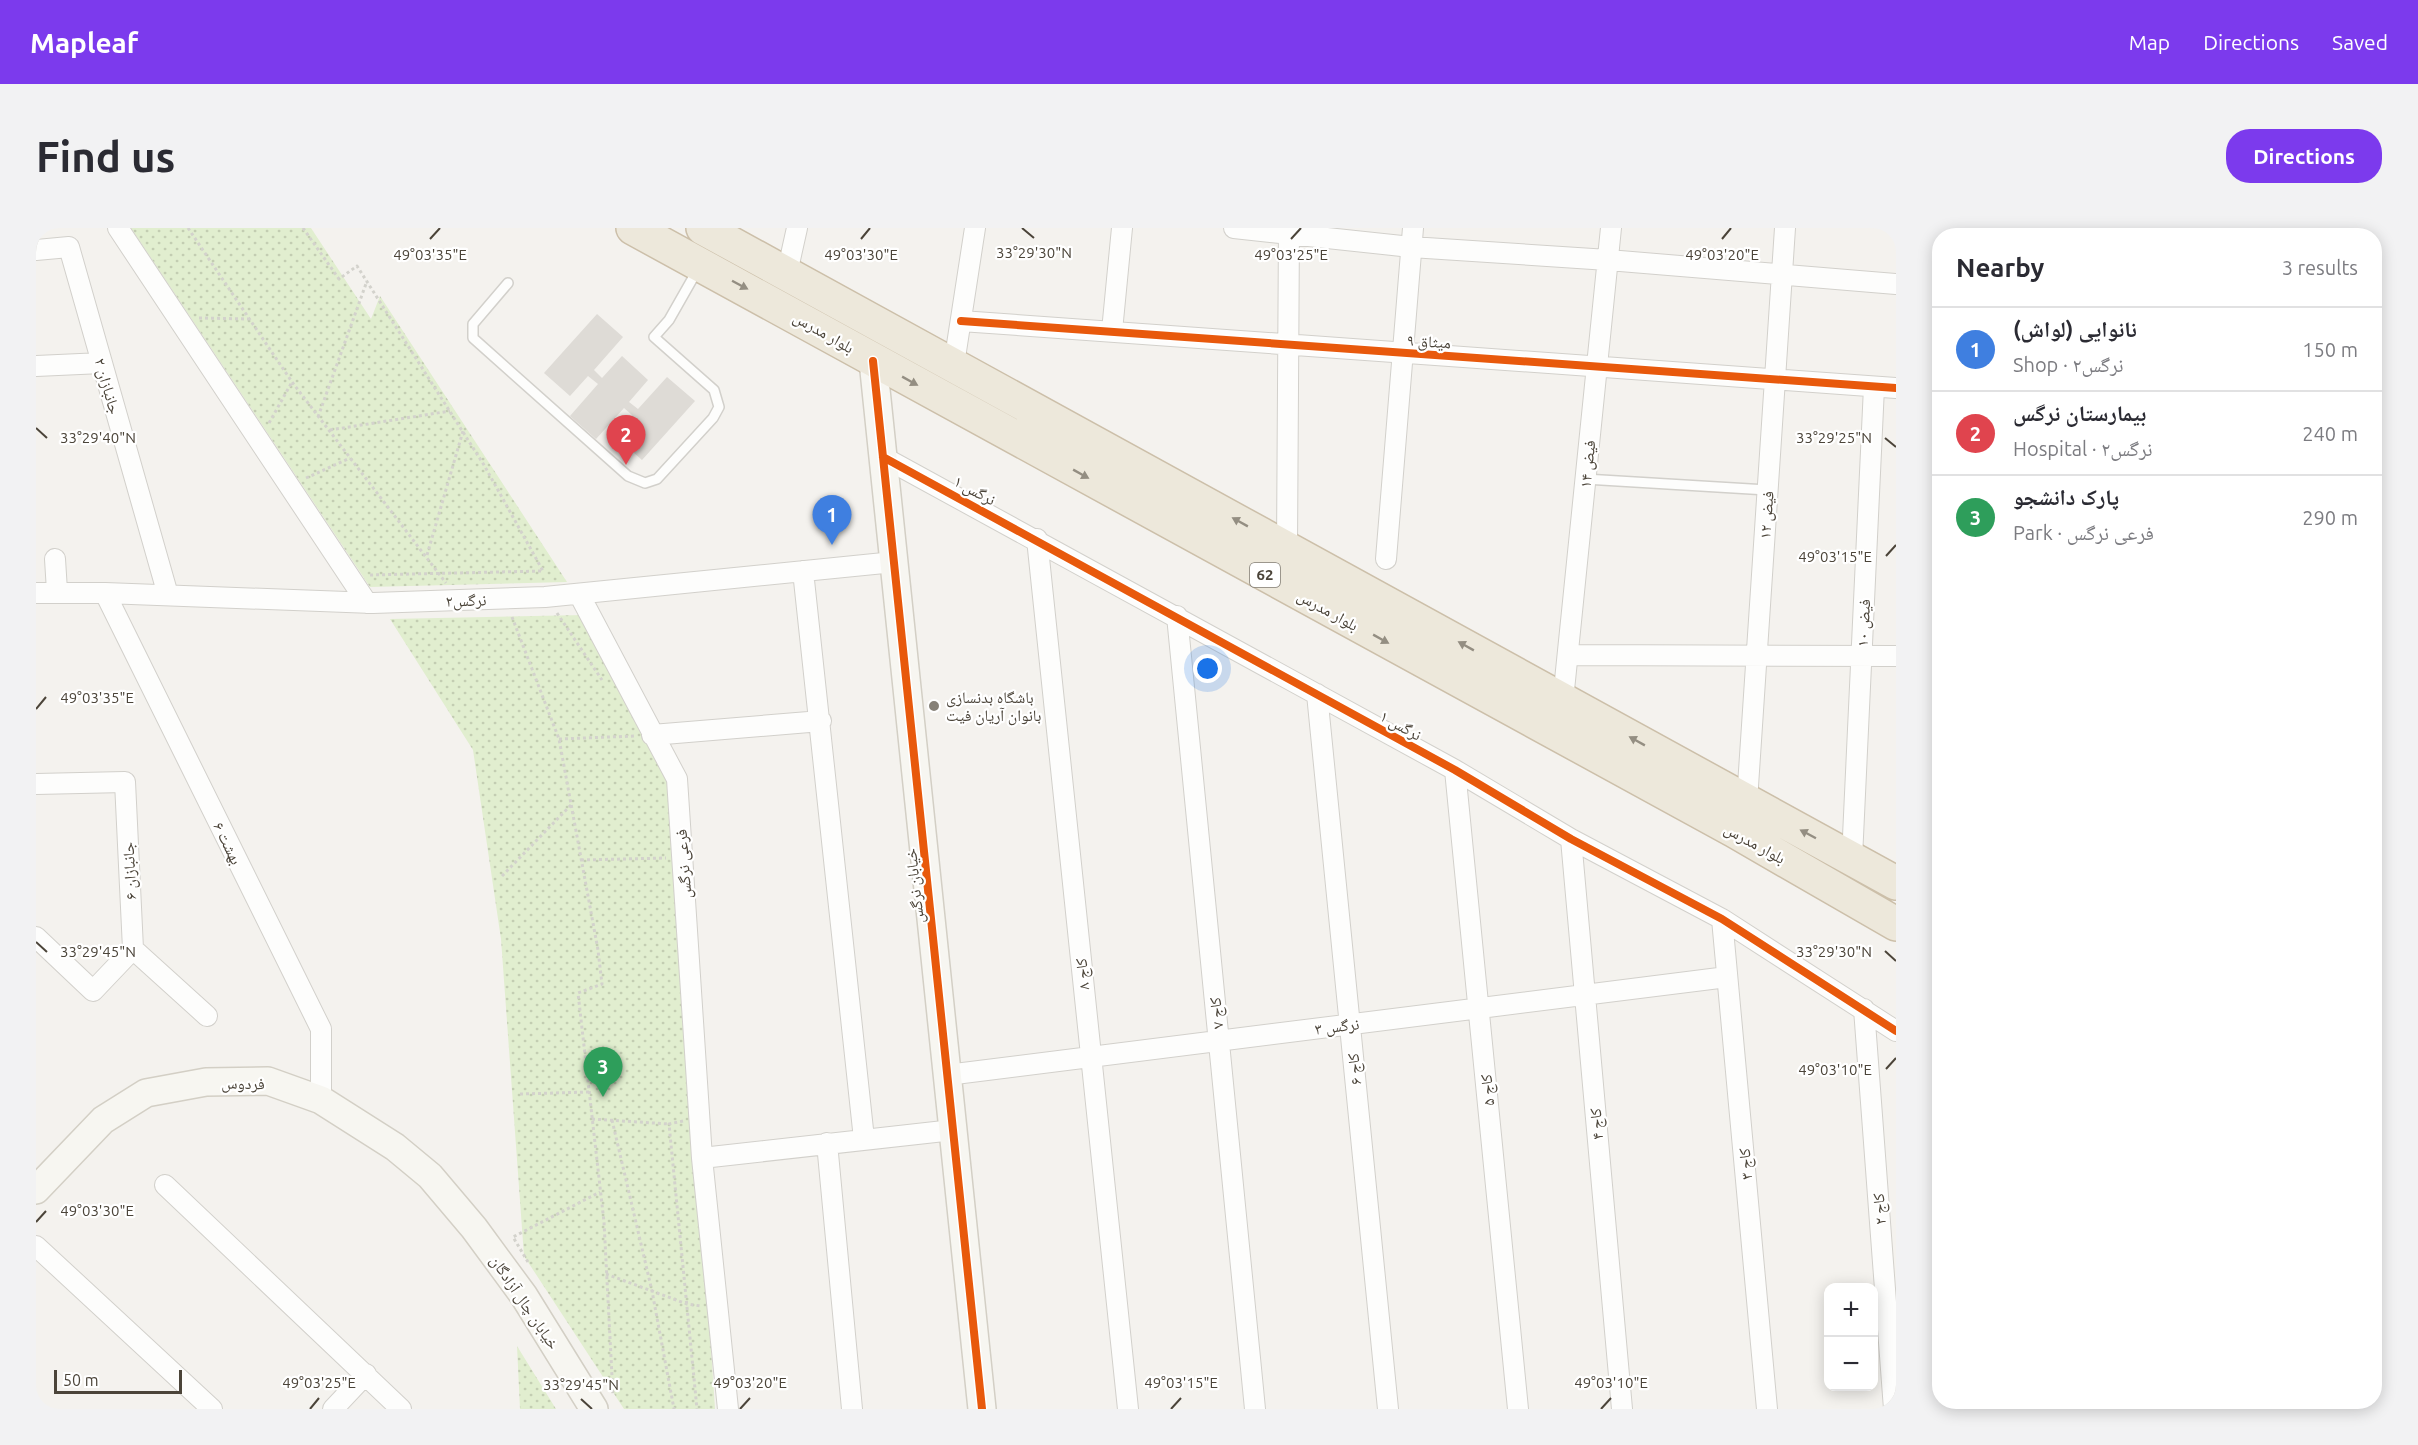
<!DOCTYPE html>
<html lang="en">
<head>
<meta charset="utf-8">
<style>
	:root { --surface:#fff; --page:#f2f2f3; --text:#2b2b33; --muted:#7c7c81; --line:#e1e1e2; --accent:#7c3aed }
	body { margin:0; font-family:Ubuntu,"Noto Naskh Arabic",sans-serif; background:var(--page); color:var(--text) }
	.controls { position:absolute; right:18px; bottom:18px; display:grid; overflow:hidden; border-radius:12px; box-shadow:0 3px 15px #0003 }
	.controls button { width:54px; height:54px; display:grid; place-items:center; padding:0; border:0; border-bottom:2px solid var(--line); background:var(--surface); color:var(--text); font:30px sans-serif }
	.scale { position:absolute; left:18px; bottom:15px; width:128px; box-sizing:border-box; padding-left:6px; border:3px solid #4b4439; border-top:0; font-size:16px; line-height:21px; white-space:nowrap; color:#4b4439; -webkit-text-stroke:4px #fff; paint-order:stroke }
	.you { position:absolute; left:1172px; top:441px; width:21px; height:21px; margin:-15px; border:4px solid #fff; border-radius:50%; background:#1a73e8; box-shadow:0 0 0 9px #1a73e833 }
	.badge { display:grid; place-items:center; width:39px; height:39px; border-radius:50%; background:var(--accent); color:#fff; font-size:20px; font-weight:700 }
	.pin { position:absolute; translate:-50% -50px; filter:drop-shadow(0 2px 3px #0008) }
	.pin::after { content:''; position:absolute; top:32px; width:21px; height:18px; background:inherit; clip-path:polygon(0 0,100% 0,50% 100%) }
	.list { margin:0; padding:0; list-style:none }
	h2 { display:flex; justify-content:space-between; align-items:center; height:78px; margin:0; padding:0 24px; font-size:26px }
	h2 small { font-size:20px; font-weight:400; color:var(--muted) }
	.list li { display:grid; grid-template-columns:39px 1fr auto; gap:18px; align-items:center; box-sizing:border-box; height:84px; padding:0 24px; border-top:2px solid var(--line) }
	.list b { display:block; font-size:22px; white-space:nowrap }
	.list p { margin:0; font-size:20px; white-space:nowrap; color:var(--muted) }
	.list em { font-size:20px; font-style:normal; color:var(--muted) }
	.map { position:relative; flex:none; width:1860px; height:1181px; overflow:hidden; border-radius:24px }
	header { display:flex; align-items:center; gap:36px; box-sizing:border-box; height:84px; padding:0 30px; background:var(--accent); color:#fff }
	header strong { font-size:28px }
	nav { display:flex; gap:33px; margin-inline-start:auto; font-size:21px }
	.intro { display:flex; align-items:center; justify-content:space-between; box-sizing:border-box; height:144px; padding:0 36px }
	h1 { margin:0; font-size:42px }
	.button { padding:15px 27px; border-radius:24px; background:var(--accent); color:#fff; font-size:21px; font-weight:700 }
	main { display:flex; gap:36px; padding:0 36px }
	aside { flex:1; background:var(--surface); border-radius:24px; box-shadow:0 3px 15px #0003 }
	.map>svg:first-child { display:block }
</style>
</head>
<body>
<header>
<strong>Mapleaf</strong>
<nav><a>Map</a><a>Directions</a><a>Saved</a></nav>
</header>
<div class="intro"><h1>Find us</h1><a class="button">Directions</a></div>
<main>
<div class="map">
<svg width="1860" height="1181" viewBox="0 0 1860 1181">
	<defs>
		<pattern id="grass-dots" width="8" height="8" patternUnits="userSpaceOnUse" patternTransform="scale(1.5)"><rect width="8" height="8" fill="#e1eecf"/><path d="M2 2h.1M6 6h.1" fill="none" stroke="#c3cdb2" stroke-width="1.8" stroke-linecap="round"/></pattern>
	</defs>
	<rect width="100%" height="100%" fill="#f4f2ee"/>
	<!-- grass -->
	<path fill="url(#grass-dots)" d="M95,0H275L335,91L344,68L531,354L334,359Z
		M549,387L637,550L679,1181H588L488,1028L465,711L437,522L354,391Z
		M481,1118L520,1181H484Z"/>
	<!-- building -->
	<path fill="#dedbd6" d="M561,86L587,109L558,142L566,150L586,128L612,152L593,174L602,181L631,149L659,173L606,232L578,207L596,187L588,180L560,211L534,188L562,156L552,148L534,168L508,145Z"/>
	<g fill="none" stroke-linecap="round" stroke-linejoin="round">
		<!-- lane casing -->
		<g stroke="#d2d0cb" stroke-width="12">
			<path id="lane" d="M472,55L437,96V110L592,248L609,255L621,251L677,190L683,179L678,162L618,109L633,92L662,41
				M1549,251L1731,262"/>
		</g>
		<!-- street casing -->
		<g stroke="#d2d0cb" stroke-width="22">
			<path id="street" d="M82,0L331,375
				M1198,0L1375,19L1572,32L1860,56
				M0,22L33,19L132,367
				M751,45L761,0
				M925,93L1860,160
				M1076,103L1086,0
				M918,136L939,0
				M0,138L66,135
				M847,229L1419,542L1535,611L1686,691L1860,803
				M1001,311L1092,1181
				M1251,319L1253,0
				M19,331L21,363
				M1350,331L1377,0
				M767,343L828,911
				M0,365H69L337,375L509,369L858,334
				M69,365L285,801V872
				M543,366L641,551L666,930L692,1181
				M1141,388L1219,1181
				M1532,427L1860,428
				M1281,466L1352,1181
				M1527,472L1575,0
				M616,507L785,493
				M1419,542L1482,1181
				M0,556L89,554L97,721L171,788
				M1711,573L1749,0
				M1535,611L1586,1181
				M1816,630L1838,159
				M1686,691L1731,1181
				M0,709L57,763L97,721
				M1828,781L1858,1181
				M911,847L1691,749
				M791,915L816,1181
				M666,930L917,902
				M129,957L365,1181
				M0,1018L176,1181
				M297,1181L330,1146"/>
		</g>
		<!-- secondary casing -->
		<g stroke="#d3cfc5" stroke-width="30">
			<path id="secondary" d="M837,133L946,1181
				M0,962L67,892L110,865L170,854L232,853L285,872L359,919L394,948L438,1000L488,1068L558,1181"/>
		</g>
		<!-- highway casing -->
		<g stroke="#ccbfa9" stroke-width="36">
			<path id="highway" d="M597,0L1697,602L1860,696
				M667,0L1860,655"/>
		</g>
		<!-- path -->
		<path stroke="#d3d2cc" stroke-width="3" stroke-dasharray="3 3" stroke-linecap="butt" d="M152,0L256,154L410,355
			M267,0L303,51L321,38L448,237L507,343L333,347
			M163,90L212,91
			M282,189L331,53
			M233,195L256,154
			M294,202L414,183
			M270,250L314,230
			M391,327L427,203
			M521,385L566,452
			M476,389L523,511L562,722L566,756L542,765L568,994L577,1168
			M523,511L599,508
			M545,632L630,630
			M466,648L535,577
			M484,866L553,864
			M556,891L633,896
			M576,892L616,1063L638,1181
			M647,893L633,896L661,1181
			M492,1034L477,1009L564,964
			M570,1046L651,1076L665,1078"/>
		<!-- lane -->
		<use href="#lane" stroke="#fdfdfc" stroke-width="9"/>
		<!-- street -->
		<use href="#street" stroke="#fdfdfc" stroke-width="20"/>
		<!-- secondary -->
		<use href="#secondary" stroke="#f7f6f1" stroke-width="27"/>
		<!-- highway -->
		<use href="#highway" stroke="#ede8db" stroke-width="33"/>
		<!-- cycleway casing -->
		<g stroke="#fff" stroke-width="11">
			<path id="cycleway" d="M925,93L1860,160
				M837,133L946,1181
				M847,229L1419,542L1535,611L1686,691L1860,803"/>
		</g>
		<!-- cycleway -->
		<use href="#cycleway" stroke="#e8590c" stroke-width="8"/>
	</g>
	<!-- one-way arrows -->
	<defs><path id="oneway-solid" d="M-6-.8H1V-3.2L6.5 0L1 3.2V.8H-6Z" transform="scale(1.5)"/></defs>
	<g fill="#948e82">
		<use href="#oneway-solid" transform="translate(704 57) rotate(28)"/>
		<use href="#oneway-solid" transform="translate(874 153) rotate(29)"/>
		<use href="#oneway-solid" transform="translate(1045 246) rotate(29)"/>
		<use href="#oneway-solid" transform="translate(1204 294) rotate(-151)"/>
		<use href="#oneway-solid" transform="translate(1345 411) rotate(29)"/>
		<use href="#oneway-solid" transform="translate(1430 418) rotate(-151)"/>
		<use href="#oneway-solid" transform="translate(1601 513) rotate(-151)"/>
		<use href="#oneway-solid" transform="translate(1772 606) rotate(-152)"/>
	</g>
	<!-- ticks -->
	<path fill="none" stroke="#4b4439" stroke-width="2" d="M986,0L998,10M394,11L404,0M825,11L834,0M1255,11L1265,0M1686,11L1695,0M0,200L11,210M1849,210L1860,219M1850,328L1860,317M0,481L10,469M0,714L11,724M1849,723L1860,733M1850,841L1860,830M0,994L10,983M545,1171L556,1181M274,1181L283,1170M704,1181L714,1170M1135,1181L1145,1170M1565,1181L1575,1170"/>
	<!-- markers -->
	<circle fill="#868178" stroke="#fff" stroke-width="2" cx="898" cy="478" r="6"/>
	<g text-anchor="middle" stroke-width="4.5" stroke-linejoin="round" paint-order="stroke">
		<!-- shield labels -->
		<rect fill="#fff" stroke="#817c74" stroke-width="1.5" x="1214" y="335" width="30" height="24" rx="4.5"/>
		<g font-size="15" font-weight="bold" fill="#4b4439">
			<text x="1229" y="352">62</text>
		</g>
		<!-- street labels -->
		<g font-size="16" fill="#4b4439" stroke="#fff">
			<text transform="translate(788 104) rotate(30)" y="6">بلوار مدرس</text>
			<text transform="translate(1393 113) rotate(4)" y="6">میثاق ۹</text>
			<text transform="translate(72 158) rotate(74)" y="6">جانبازان ۲</text>
			<text transform="translate(1551 236) rotate(-84)" y="6">فیض ۱۴</text>
			<text transform="translate(939 262) rotate(28)" y="6">نرگس ۱</text>
			<text transform="translate(1730 287) rotate(-86)" y="6">فیض ۱۲</text>
			<text transform="translate(430 372) rotate(-2)" y="6">نرگس۲</text>
			<text transform="translate(1292 382) rotate(29)" y="6">بلوار مدرس</text>
			<text transform="translate(1827 395) rotate(-87)" y="6">فیض ۱۰</text>
			<text transform="translate(1365 497) rotate(29)" y="6">نرگس ۱</text>
			<text transform="translate(192 615) rotate(64)" y="6">بهشت ۶</text>
			<text transform="translate(1719 615) rotate(29)" y="6">بلوار مدرس</text>
			<text transform="translate(647 636) rotate(-94)" y="6">فرعی نرگس</text>
			<text transform="translate(93 643) rotate(-93)" y="6">جانبازان ۶</text>
			<text transform="translate(878 658) rotate(-96)" y="6">خیابان نرگس</text>
			<text transform="translate(1046 746) rotate(-96)" y="6">کاج ۸</text>
			<text transform="translate(1180 785) rotate(-96)" y="6">کاج ۷</text>
			<text transform="translate(1301 798) rotate(-7)" y="6">نرگس ۳</text>
			<text transform="translate(1318 841) rotate(-96)" y="6">کاج ۶</text>
			<text transform="translate(207 855) rotate(1)" y="6">فردوس</text>
			<text transform="translate(1451 862) rotate(-96)" y="6">کاج ۵</text>
			<text transform="translate(1560 896) rotate(-95)" y="6">کاج ۴</text>
			<text transform="translate(1709 936) rotate(-95)" y="6">کاج ۳</text>
			<text transform="translate(1843 981) rotate(-94)" y="6">کاج ۲</text>
			<text transform="translate(489 1074) rotate(56)" y="6">خیابان چال آزادگان</text>
		</g>
		<!-- poi labels -->
		<g font-size="16" fill="#4b4439" stroke="#fff" text-anchor="start">
			<text x="910" y="475">باشگاه بدنسازی<tspan x="910" dy="18">بانوان آریان فیت</tspan></text>
		</g>
	</g>
	<g font-size="15" text-anchor="middle" fill="#4b4439" stroke="#fff" stroke-width="4.5" stroke-linejoin="round" paint-order="stroke">
		<text x="998" y="30">33°29'30"N</text>
		<text x="394" y="32">49°03'35"E</text>
		<text x="825" y="32">49°03'30"E</text>
		<text x="1255" y="32">49°03'25"E</text>
		<text x="1686" y="32">49°03'20"E</text>
		<text x="1798" y="215">33°29'25"N</text>
		<text x="62" y="215">33°29'40"N</text>
		<text x="1799" y="334">49°03'15"E</text>
		<text x="61" y="475">49°03'35"E</text>
		<text x="1798" y="729">33°29'30"N</text>
		<text x="62" y="729">33°29'45"N</text>
		<text x="1799" y="847">49°03'10"E</text>
		<text x="61" y="988">49°03'30"E</text>
		<text x="283" y="1160">49°03'25"E</text>
		<text x="714" y="1160">49°03'20"E</text>
		<text x="1145" y="1160">49°03'15"E</text>
		<text x="1575" y="1160">49°03'10"E</text>
		<text x="545" y="1162">33°29'45"N</text>
	</g>
</svg>
<div class="controls">
<button>+</button>
<button>−</button>
</div>
<div class="scale">50 m</div>
<div class="you"></div>
<div class="pin badge" style="left:796px;top:317px;background:#3f7fe0">1</div>
<div class="pin badge" style="left:590px;top:237px;background:#e0444e">2</div>
<div class="pin badge" style="left:567px;top:869px;background:#2e9e5b">3</div>
</div>
<aside>
<h2>Nearby<small>3 results</small></h2>
<ul class="list">
<li><span class="badge" style="background:#3f7fe0">1</span><div><b>نانوایی (لواش)</b><p>Shop · نرگس۲</p></div><em>150 m</em></li>
<li><span class="badge" style="background:#e0444e">2</span><div><b>بیمارستان نرگس</b><p>Hospital · نرگس۲</p></div><em>240 m</em></li>
<li><span class="badge" style="background:#2e9e5b">3</span><div><b>پارک دانشجو</b><p>Park · فرعی نرگس</p></div><em>290 m</em></li>
</ul>
</aside>
</main>
</body>
</html>
